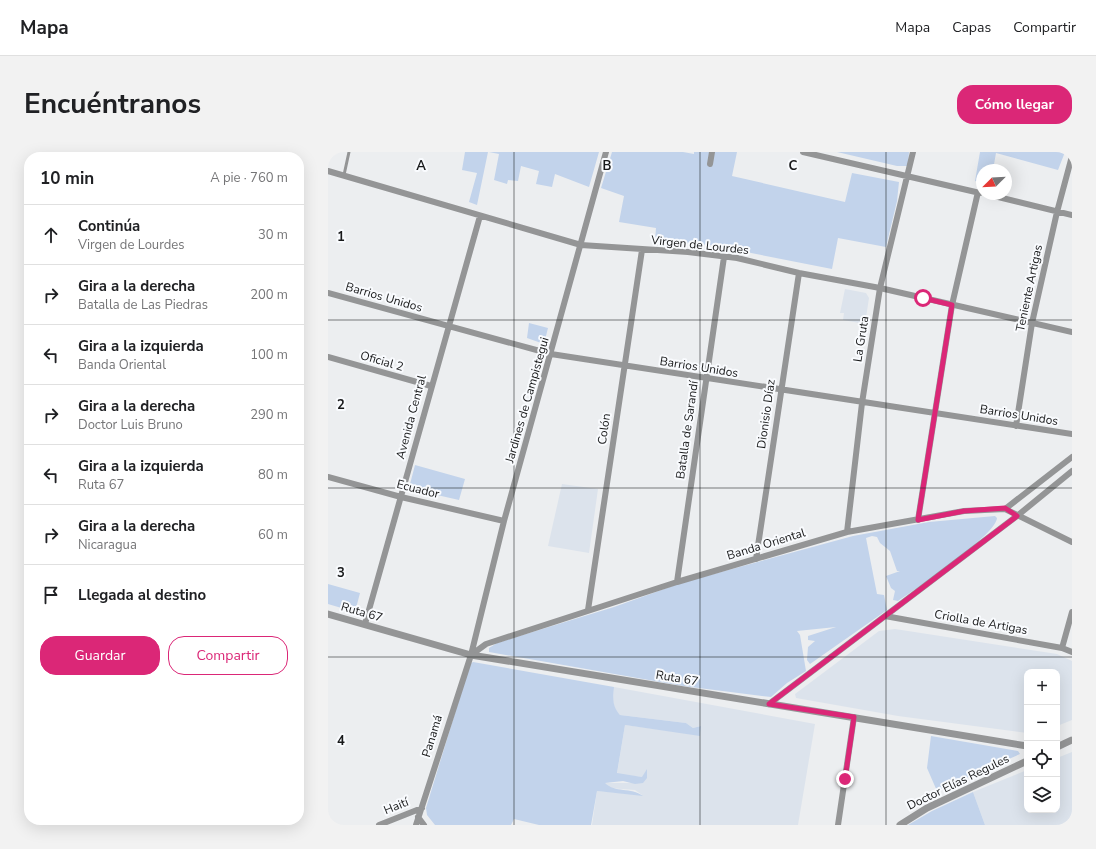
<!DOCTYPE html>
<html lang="es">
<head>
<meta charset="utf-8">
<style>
	:root { --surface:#fff; --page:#f2f2f2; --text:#202124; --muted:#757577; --line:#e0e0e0; --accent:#db2777 }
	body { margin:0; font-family:"Nunito Sans",sans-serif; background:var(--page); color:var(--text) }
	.controls { position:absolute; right:12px; bottom:12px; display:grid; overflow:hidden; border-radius:8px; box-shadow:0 4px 16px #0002 }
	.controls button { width:36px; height:36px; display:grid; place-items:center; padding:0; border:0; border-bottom:1px solid var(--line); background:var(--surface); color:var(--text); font:20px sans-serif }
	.compass { position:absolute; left:648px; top:12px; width:36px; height:36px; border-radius:50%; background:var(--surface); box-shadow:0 4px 16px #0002; rotate:246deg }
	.stop { position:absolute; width:12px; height:12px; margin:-9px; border:3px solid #db2777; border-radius:50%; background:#fff }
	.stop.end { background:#db2777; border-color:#fff; box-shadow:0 1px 4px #0008 }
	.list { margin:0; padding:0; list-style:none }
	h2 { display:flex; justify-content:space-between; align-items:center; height:52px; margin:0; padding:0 16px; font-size:17px }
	h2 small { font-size:13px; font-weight:400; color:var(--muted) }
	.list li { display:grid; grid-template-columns:26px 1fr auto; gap:12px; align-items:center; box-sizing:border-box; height:60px; padding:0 16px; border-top:1px solid var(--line) }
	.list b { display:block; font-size:15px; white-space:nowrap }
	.list p { margin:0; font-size:13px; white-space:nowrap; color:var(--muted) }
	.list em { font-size:13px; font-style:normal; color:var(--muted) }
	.actions { display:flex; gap:8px; padding:12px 16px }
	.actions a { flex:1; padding:9px 0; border:1px solid var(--accent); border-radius:16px; text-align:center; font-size:14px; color:var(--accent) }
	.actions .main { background:var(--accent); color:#fff }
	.icon { flex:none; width:22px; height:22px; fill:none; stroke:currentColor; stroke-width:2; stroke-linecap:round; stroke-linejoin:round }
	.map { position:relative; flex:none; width:744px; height:673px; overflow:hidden; border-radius:16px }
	header { display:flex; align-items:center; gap:24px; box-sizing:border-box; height:56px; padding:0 20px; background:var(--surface); border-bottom:1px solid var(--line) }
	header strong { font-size:19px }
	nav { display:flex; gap:22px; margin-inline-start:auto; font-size:14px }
	.intro { display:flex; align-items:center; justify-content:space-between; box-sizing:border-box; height:96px; padding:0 24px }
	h1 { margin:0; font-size:28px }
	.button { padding:10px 18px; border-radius:16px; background:var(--accent); color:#fff; font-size:14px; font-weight:700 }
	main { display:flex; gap:24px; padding:0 24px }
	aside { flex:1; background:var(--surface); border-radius:16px; box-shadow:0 4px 16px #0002 }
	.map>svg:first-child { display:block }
</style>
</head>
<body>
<header>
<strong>Mapa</strong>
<nav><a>Mapa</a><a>Capas</a><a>Compartir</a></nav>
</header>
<div class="intro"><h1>Encuéntranos</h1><a class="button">Cómo llegar</a></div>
<main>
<aside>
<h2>10 min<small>A pie · 760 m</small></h2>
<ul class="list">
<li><svg class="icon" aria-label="ahead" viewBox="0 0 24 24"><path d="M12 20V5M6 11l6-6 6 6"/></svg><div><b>Continúa</b><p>Virgen de Lourdes</p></div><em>30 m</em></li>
<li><svg class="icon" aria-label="right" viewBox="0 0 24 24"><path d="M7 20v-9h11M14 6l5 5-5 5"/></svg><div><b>Gira a la derecha</b><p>Batalla de Las Piedras</p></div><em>200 m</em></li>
<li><svg class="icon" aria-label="left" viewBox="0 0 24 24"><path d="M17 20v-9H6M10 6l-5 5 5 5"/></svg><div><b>Gira a la izquierda</b><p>Banda Oriental</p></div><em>100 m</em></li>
<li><svg class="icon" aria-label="right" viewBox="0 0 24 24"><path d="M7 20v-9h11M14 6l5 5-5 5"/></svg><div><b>Gira a la derecha</b><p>Doctor Luis Bruno</p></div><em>290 m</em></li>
<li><svg class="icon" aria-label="left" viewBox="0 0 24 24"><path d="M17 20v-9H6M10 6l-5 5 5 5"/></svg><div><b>Gira a la izquierda</b><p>Ruta 67</p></div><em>80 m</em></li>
<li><svg class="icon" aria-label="right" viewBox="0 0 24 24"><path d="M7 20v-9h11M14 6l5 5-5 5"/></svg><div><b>Gira a la derecha</b><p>Nicaragua</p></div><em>60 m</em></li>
<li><svg class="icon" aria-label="arrive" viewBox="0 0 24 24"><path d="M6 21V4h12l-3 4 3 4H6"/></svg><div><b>Llegada al destino</b></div></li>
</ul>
<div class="actions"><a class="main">Guardar</a><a>Compartir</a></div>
</aside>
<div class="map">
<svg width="744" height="673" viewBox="0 0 744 673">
	<rect width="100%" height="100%" fill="#eceef0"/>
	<!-- built -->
	<path fill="#dce3ec" d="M517,137L538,141L541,146L537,172L515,168L516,161H512Z
		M234,332L270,337L261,401L220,394Z
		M567,477L729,502L744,509V568L729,574V520H699V581L570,564L468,546L467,542L551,479Z
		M286,535L487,572L470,673H264L269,639L314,643L307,638L281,636L276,631H315L314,625L289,622L297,573L372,583L373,574L365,576L358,571L292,563L287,557L285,549Z
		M744,600V673H657L645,640L699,618V658H729V606Z"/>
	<!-- green -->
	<path fill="#c2d3eb" d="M137,0H160L149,53L141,50L149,21L134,18Z
		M161,0H271L261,35L227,22L224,35L208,32L211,19L193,14L190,29L180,28L179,32L166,28L171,2Z
		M284,0H355L366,2V0H409L404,24L517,50L524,21L571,30L569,49L558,95L510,86L504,117L382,93L327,89L328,76L291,70L296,44L273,36Z
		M509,0H581L580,14H569Z
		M652,0H737L730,18L668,1L665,18H654V31L647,29Z
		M201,171L220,176L216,192L199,186Z
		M87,313L137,327L131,348L87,338L82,332Z
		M667,364L669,366C668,383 588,437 570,449L565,448L567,439L563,436L558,424L572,419H569L562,399L552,391L549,385L544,384L538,386L549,442L556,443L559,458L482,512L479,508L480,495L487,489L480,488V484L508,475L469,479L472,483L478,519L459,531L443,545L355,534L161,500V496L169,491L286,455L353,431L525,384L601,370Z
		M0,432L32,441L27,460L0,452Z
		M145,510L286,535C285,547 284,554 292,563L358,571L365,576L373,574L372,584L297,573L289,621L314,625L319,617V626L315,631L307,632L295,629L277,631C287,641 303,635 315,644L269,639L263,673H211L186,667L183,673H107L99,663L98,656L142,512Z
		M603,584L690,599L692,602L609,639L599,616Z
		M645,640L657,673H580L604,659Z"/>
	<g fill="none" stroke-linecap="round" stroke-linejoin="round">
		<!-- service -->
		<path stroke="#949596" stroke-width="3" d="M16,23L21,0"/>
		<!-- minor -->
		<path stroke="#949596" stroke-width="6" d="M475,0L652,41
			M382,12L384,0
			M0,19L253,93L360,100L409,106L471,121L552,136L744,180
			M658,42L744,63
			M0,141L223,202L744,282
			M0,205L103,234
			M688,274L704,171L729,60L744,4
			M0,325L73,345L176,369
			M677,357L744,305
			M590,368L624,153L650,40
			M519,380L534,251L552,136L585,0
			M428,407L471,121
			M349,430L396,105
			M260,458L314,98
			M557,464L734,496L744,500
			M37,472C76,336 113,200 152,64
			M734,496L744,460
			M143,503L158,492L349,430L519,380L636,359L677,357L744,390
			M441,552L689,364L744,319
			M90,665L96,673
			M51,673L94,656
			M88,673L143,503L176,369L278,0
			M510,673L526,565"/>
		<!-- tertiary -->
		<path stroke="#949596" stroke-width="7" d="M0,462L143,503L699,594
			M729,595L744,588
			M572,673L599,656L699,609"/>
	</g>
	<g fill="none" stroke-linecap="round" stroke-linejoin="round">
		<!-- route -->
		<path stroke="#db2777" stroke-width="5" d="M517,627L526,565L441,552L689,364L677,356L636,359L590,368L624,153L595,146"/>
	</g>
	<!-- grid -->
	<path fill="none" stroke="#18191a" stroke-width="1" stroke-opacity="0.55" d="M186,0V673M372,0V673M558,0V673M0,168H744M0,336H744M0,505H744"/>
	<g text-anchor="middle" stroke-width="4" stroke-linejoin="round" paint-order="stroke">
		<!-- street labels -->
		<g font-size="12" fill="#18191a" stroke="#f9fbfe">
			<text transform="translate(372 93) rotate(6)" y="4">Virgen de Lourdes</text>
			<text transform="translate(701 136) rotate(-78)" y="4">Teniente Artigas</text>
			<text transform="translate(56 145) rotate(16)" y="4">Barrios Unidos</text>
			<text transform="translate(533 187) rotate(-81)" y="4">La Gruta</text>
			<text transform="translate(54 209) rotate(16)" y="4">Oficial 2</text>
			<text transform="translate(371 215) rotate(9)" y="4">Barrios Unidos</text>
			<text transform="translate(199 248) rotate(-74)" y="4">Jardines de Campistegui</text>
			<text transform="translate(438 262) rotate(-82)" y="4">Dionisio Díaz</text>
			<text transform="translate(691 263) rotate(9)" y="4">Barrios Unidos</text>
			<text transform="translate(83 265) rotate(-75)" y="4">Avenida Central</text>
			<text transform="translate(276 277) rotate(-82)" y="4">Colón</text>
			<text transform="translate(359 278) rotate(-82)" y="4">Batalla de Sarandí</text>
			<text transform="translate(90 337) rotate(14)" y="4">Ecuador</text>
			<text transform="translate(438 392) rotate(-17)" y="4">Banda Oriental</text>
			<text transform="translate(34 460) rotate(16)" y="4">Ruta 67</text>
			<text transform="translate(653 470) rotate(10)" y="4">Criolla de Artigas</text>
			<text transform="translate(349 526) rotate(9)" y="4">Ruta 67</text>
			<text transform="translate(104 584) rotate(-73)" y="4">Panamá</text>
			<text transform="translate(630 630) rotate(-26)" y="4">Doctor Elías Regules</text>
			<text transform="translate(68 654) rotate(-22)" y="4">Haití</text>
		</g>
	</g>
	<g font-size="13" text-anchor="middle" font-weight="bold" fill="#18191a" stroke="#f9fbfe" stroke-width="4" stroke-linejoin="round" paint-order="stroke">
		<text x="93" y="18">A</text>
		<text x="279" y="18">B</text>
		<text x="465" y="18">C</text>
		<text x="13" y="89">1</text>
		<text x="13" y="257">2</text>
		<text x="13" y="425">3</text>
		<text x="13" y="593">4</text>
	</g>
</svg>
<div class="controls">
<button>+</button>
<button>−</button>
<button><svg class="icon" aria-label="locate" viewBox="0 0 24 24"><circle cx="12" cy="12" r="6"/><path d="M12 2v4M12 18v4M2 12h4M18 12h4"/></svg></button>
<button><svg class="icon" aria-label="layers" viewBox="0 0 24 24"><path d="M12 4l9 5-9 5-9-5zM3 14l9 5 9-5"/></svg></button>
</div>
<svg class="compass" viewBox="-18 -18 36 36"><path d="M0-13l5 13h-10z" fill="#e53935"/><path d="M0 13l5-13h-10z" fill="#757577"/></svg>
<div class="stop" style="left:595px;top:146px"></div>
<div class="stop end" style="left:517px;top:627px"></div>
</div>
</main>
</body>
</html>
